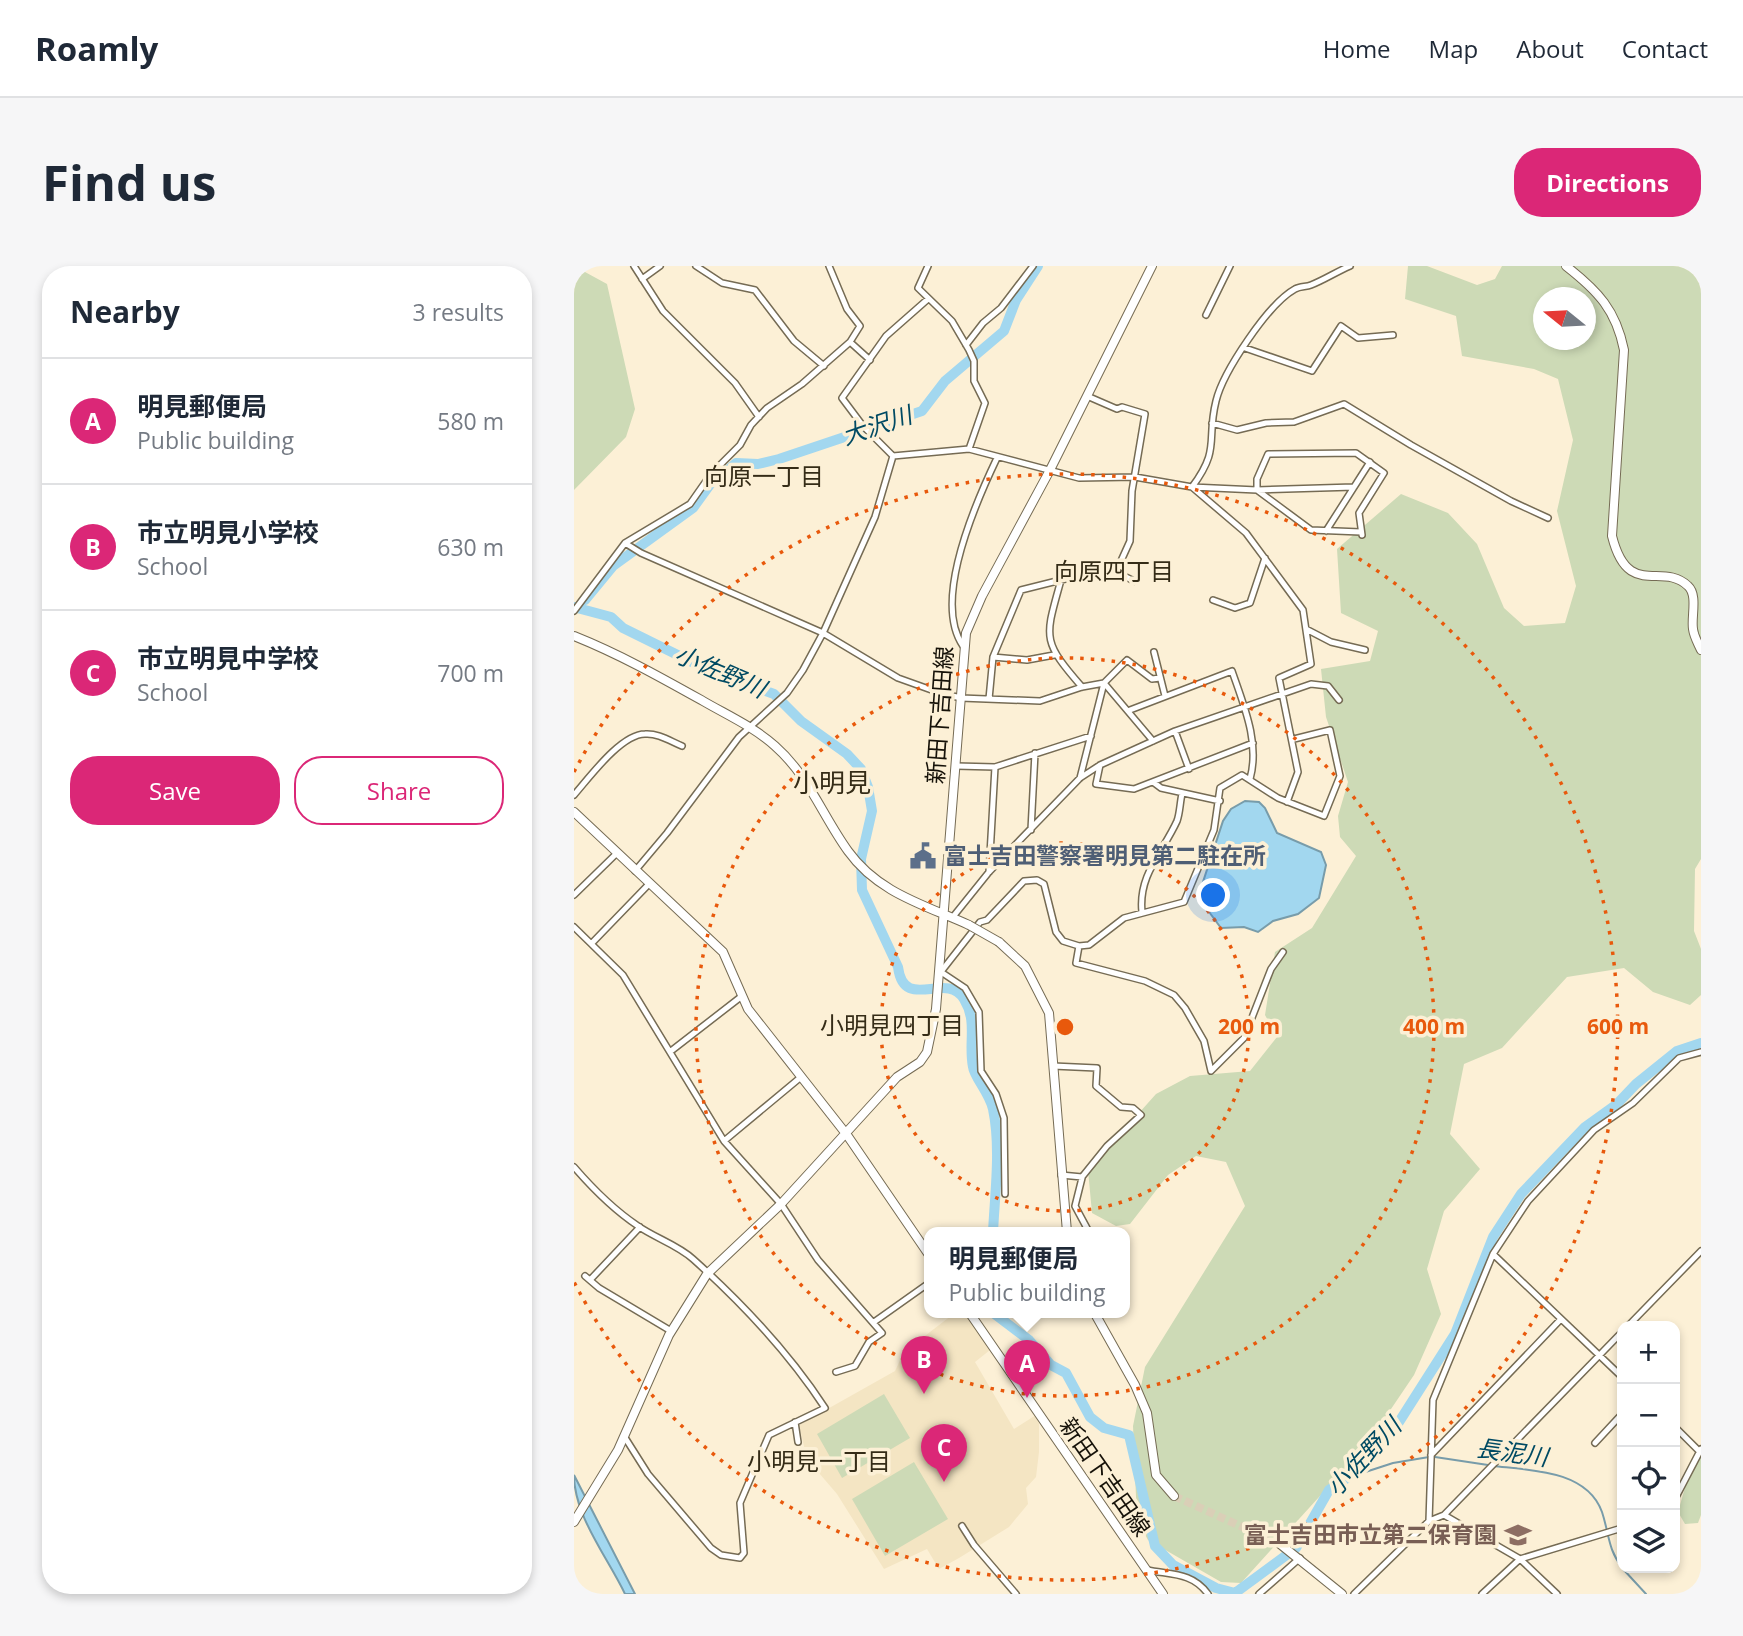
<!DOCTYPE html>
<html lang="en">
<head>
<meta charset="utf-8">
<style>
	:root { --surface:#fff; --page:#f6f6f7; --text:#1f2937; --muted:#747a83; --line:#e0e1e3; --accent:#db2777 }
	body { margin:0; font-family:"Open Sans","Noto Sans JP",sans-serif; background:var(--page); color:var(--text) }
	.controls { position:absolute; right:21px; bottom:21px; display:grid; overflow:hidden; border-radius:14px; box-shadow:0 4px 10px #0003 }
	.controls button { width:63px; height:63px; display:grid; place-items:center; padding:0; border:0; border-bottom:2px solid var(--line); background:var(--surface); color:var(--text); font:35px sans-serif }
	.compass { position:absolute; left:959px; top:21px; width:63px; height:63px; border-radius:50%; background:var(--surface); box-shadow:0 4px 10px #0003; rotate:288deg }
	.you { position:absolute; left:640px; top:630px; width:24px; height:24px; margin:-18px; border:5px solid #fff; border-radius:50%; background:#1a73e8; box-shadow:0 0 0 10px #1a73e833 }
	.badge { display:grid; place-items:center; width:46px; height:46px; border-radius:50%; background:var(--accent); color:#fff; font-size:23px; font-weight:700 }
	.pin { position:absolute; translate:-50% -58px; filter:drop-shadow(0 2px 4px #0008) }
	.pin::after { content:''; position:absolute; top:37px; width:24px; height:21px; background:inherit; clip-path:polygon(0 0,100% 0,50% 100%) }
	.popup { position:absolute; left:350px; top:961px; width:206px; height:91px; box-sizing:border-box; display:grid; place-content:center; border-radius:14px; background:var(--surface); filter:drop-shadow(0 2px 5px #0005); font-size:23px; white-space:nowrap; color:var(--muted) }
	.popup b { font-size:26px; color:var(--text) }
	.popup::after { content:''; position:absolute; left:50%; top:100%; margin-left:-14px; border:14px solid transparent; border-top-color:var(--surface) }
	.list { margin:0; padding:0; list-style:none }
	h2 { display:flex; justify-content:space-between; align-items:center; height:91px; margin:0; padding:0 28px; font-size:30px }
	h2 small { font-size:23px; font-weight:400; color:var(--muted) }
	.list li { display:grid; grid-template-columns:46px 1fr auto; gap:21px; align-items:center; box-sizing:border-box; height:126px; padding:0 28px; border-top:2px solid var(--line) }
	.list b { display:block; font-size:26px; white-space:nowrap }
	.list p { margin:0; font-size:23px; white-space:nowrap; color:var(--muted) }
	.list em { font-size:23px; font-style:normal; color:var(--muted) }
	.actions { display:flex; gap:14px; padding:21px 28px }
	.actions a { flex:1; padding:16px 0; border:2px solid var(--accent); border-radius:28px; text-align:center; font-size:24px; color:var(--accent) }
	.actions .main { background:var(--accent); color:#fff }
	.icon { flex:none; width:38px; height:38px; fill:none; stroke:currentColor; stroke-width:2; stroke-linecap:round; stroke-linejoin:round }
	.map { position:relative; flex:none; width:1127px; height:1328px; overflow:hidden; border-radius:28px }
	header { display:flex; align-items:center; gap:42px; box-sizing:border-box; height:98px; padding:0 35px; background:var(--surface); border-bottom:2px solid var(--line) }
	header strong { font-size:33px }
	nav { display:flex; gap:38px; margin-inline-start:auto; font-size:24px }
	.intro { display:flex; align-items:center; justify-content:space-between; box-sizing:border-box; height:168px; padding:0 42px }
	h1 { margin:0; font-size:49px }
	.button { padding:18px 32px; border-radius:28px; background:var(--accent); color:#fff; font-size:24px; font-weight:700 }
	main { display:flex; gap:42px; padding:0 42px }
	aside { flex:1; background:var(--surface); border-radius:28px; box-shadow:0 4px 10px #0003 }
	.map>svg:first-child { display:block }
</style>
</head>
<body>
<header>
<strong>Roamly</strong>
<nav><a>Home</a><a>Map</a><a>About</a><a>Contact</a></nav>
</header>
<div class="intro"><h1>Find us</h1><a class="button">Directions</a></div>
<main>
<aside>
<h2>Nearby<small>3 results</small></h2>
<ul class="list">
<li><span class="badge">A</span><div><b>明見郵便局</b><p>Public building</p></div><em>580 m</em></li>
<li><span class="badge">B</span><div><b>市立明見小学校</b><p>School</p></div><em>630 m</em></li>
<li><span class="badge">C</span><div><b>市立明見中学校</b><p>School</p></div><em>700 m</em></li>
</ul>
<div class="actions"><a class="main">Save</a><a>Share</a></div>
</aside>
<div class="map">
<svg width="1127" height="1328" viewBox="0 0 1127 1328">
	<rect width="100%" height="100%" fill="#fcf0d6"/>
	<!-- built -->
	<path fill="#f4e5c3" d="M382,1046H392L416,1084L401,1096L440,1163L462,1149L465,1158V1186L462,1211L452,1222L454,1238L435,1261L385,1292L365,1303L353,1283L310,1303L263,1228L233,1193L225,1159L321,1105L330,1086Z"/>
	<!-- green -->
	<path fill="#cddab6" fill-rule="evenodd" d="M0,0L33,18L61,143L52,171L0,224Z
		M834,0H853L903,19L921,13L928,0H1127V593L1121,603L1120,665L1127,683V729L1116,739L1079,726L1050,702L993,711L928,782L890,798L876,868L906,903L870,945L853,1003L867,1048L840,1109L794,1177L667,1317L647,1316L574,1274L563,1254L559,1160L571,1101L671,940L652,896L622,890L594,909L556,958L542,960L518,947L514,904L582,828L616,810L676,805L703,771L691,749L701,686L738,662L782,590L766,571L764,550L774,516L752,451L747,403L796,395L804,365L767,347L763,283L827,228L874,247L903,278L930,342L950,360L991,357L1002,320L983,245L999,174L984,113L960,103L888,90L882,50L831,33ZM970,32H1012V74H970Z
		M310,1128L336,1172L268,1212L243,1168Z
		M1127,1189V1249L1124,1257L1111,1258L1104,1246L1112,1218Z
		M340,1196L374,1253L311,1290L278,1233Z"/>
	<!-- water -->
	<path fill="#a2d7ef" stroke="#789caa" stroke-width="2" d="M671,535L685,536L691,542L703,567L747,586L752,599L745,632L724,648L699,655L684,666L670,661L647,662L627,635L628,619L649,555L657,543Z
		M0,1209L61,1328H51C34,1292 0,1250 0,1209Z"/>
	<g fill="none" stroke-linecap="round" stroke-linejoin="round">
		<!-- stream -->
		<path stroke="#789caa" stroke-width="2" d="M861,1191L914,1199
			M919,1200C956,1204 1013,1204 1028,1246C1035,1267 1034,1284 1048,1301
			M773,1212L819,1197L855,1191
			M1049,1303L1072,1328"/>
		<!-- river -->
		<path stroke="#a2d7ef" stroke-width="10" d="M11,334L39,300L119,242L140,213L156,202L162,197L184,198L205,193L348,145L371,115L430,65L442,34L464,0
			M0,341L37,351L49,362L132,403L200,428L227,455L273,488L287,503L294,521L298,545L287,593L288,624L324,701C330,747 372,704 390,733C404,756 394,776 399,801C400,811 415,826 419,843C427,882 421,926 419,966
			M418,1046L455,1074L477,1099L492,1107L516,1151L530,1162L555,1169L581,1280L599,1299L642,1322L661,1327L722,1282L755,1224L773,1212L825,1156L881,1068L919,971L947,928L1011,861L1043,838L1062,818L1103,785L1127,777"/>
		<!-- secondary-tunnel -->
		<path stroke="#dacfb7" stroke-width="8" stroke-dasharray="8 4" stroke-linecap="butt" d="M600,1230L706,1278"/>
		<!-- street casing -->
		<g stroke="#756b54" stroke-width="8">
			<path id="street" d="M60,0L89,45L161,117L185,151
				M122,0L148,17L181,24L220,75L250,100
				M255,0L273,43L286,60L276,76
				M354,0L344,22L378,55L395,84L400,95V115L411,137L395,183
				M68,13L86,0
				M354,33L312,70L268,132L289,160L319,190L395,183L505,212L561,211L618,221L683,224L780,221
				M632,49L656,0
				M392,79L409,57L427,42L459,0
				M671,82L738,105L767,60L784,72L819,69
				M513,130L543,143L548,141L571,148L558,225L556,275L542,306L560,315
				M638,157L663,164L692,157L720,156L770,138L837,179L937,235L974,252
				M618,221L672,267L729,344L737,398L705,412L724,506L713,536
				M618,221C647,182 632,175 642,135C649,106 694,38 721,23C726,20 732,21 737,19C750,14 762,6 776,0
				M683,224V213L694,188L782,187L810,207L785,247L788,269
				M683,224L737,264L787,266
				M752,265L796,196
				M51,277L67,287L249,367L324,412L366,427L387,432L466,435L508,421L530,417
				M487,314C471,372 467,374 508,421
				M639,334L661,342L676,337L691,292
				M0,345L51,277L116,238L137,208L166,179L177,159L193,142L228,118L276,76L296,94
				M732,363L757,376L791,384
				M389,380C358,335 402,236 423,192
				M580,386L591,430
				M419,391L453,394L480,389
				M530,417L579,475
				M415,433L419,391L447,324L515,307
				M556,444L658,405C670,440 686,477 676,513
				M601,465L615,503
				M526,499L522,518L560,523L679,477
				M382,500L421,501L517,470
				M506,512L530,417L553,394L578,413L586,412
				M579,516L587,522L646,535
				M0,529C15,512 47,468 71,468C84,467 96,475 108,480
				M457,564L461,487
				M61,605L93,567L165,471L213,427L229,404L249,367L301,251L319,190
				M415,606L421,501
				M0,629L43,587
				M568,646C564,609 589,586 603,555C606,547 606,536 608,528
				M378,652L415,606L506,512L526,499L601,465L737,418L754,420L765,434
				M0,661L49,709L150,875L207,938L244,994L308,1067L295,1076L281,1100L262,1106
				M18,677L75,618
				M505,680L502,697L571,715L600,729L611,742L630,775L637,805L670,772L697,703L709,686
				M367,706L391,722L405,746L407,805L422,828L430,852L431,928
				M366,707L406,656L413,654L450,615L463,614L470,618L482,666L489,675L505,680L515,679L550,652L610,636L640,564L646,522L668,509L704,532L750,550L766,510L756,464L720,473
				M97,785L168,730
				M479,800L523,802L522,820L547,841L559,842L567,849L533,880L508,911L487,909
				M150,875L227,811
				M0,901C19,923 40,944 64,960C81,972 104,979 119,993C168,1037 215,1087 251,1142L195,1169L166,1237L170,1287L166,1292L147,1289L137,1282L74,1208L50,1170
				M508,912L501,940L515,966
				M919,988L1048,1111
				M11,1010L25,1022L97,1065
				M16,1014L66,961
				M300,1056L355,1017
				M1054,1060L1127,985
				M221,1156L224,1176
				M1101,1161L1125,1185
				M1021,1177L1048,1148
				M857,1189L987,1053
				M1101,1233L1127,1183
				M870,1249L946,1293L983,1328
				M855,1255L859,1134L919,988L954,935L1020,864L1059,837L1105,792L1127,786
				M388,1260L400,1279L442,1328
				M573,1304C597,1309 618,1306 634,1328
				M685,1328L726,1292
				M780,1328L855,1255L870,1249L1048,1066
				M908,1328L946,1293L1048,1262"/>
		</g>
		<!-- secondary casing -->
		<g stroke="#756b54" stroke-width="10">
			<path id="secondary" d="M992,0C1024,25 1042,44 1050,84L1038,270C1054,334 1088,295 1114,320C1124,329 1117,351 1119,363C1120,371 1124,377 1127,384
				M0,370C45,388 86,411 129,435C153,449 180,461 201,480C235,510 248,549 274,585C304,627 351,639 395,659
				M0,546L149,686L174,743L273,869L355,989
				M425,676L451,700L475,747L493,966
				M395,1046L589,1328
				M520,1046L561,1119L573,1147L582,1209L600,1230
				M0,1256L44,1184L95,1069L133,1008L207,938L323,811L346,796L353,786L362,743L392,367L408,330L476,204L578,0
				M706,1278L768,1328"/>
		</g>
		<!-- street -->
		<use href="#street" stroke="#fff" stroke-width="5"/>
		<!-- secondary -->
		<use href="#secondary" stroke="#fff" stroke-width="8"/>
		<!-- secondary-bridge casing -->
		<g stroke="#756b54" stroke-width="10" stroke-linecap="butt">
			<path id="secondary-bridge" d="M395,659L425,676"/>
		</g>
		<!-- secondary-bridge -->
		<use href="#secondary-bridge" stroke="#fff" stroke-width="8"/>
	</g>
	<!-- distance rings -->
	<g fill="none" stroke="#e8590c" stroke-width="3.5" stroke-dasharray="3.5 7">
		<circle cx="491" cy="761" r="184"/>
		<circle cx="491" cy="761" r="369"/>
		<path d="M0 506A553 553 0 1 1 0 1016"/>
	</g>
	<!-- icons -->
	<defs>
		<g id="civic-bare" transform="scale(2.1)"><path d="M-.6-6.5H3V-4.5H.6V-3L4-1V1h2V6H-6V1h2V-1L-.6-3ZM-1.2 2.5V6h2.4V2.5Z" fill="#5c6f8a" stroke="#fcf0d6" stroke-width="2.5" paint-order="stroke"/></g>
		<g id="school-bare" transform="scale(2.1)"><path d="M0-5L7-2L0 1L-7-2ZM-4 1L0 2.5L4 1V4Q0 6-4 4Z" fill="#8d6e63" stroke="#fcf0d6" stroke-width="2.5" paint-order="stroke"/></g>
	</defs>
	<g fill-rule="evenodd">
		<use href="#civic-bare" x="349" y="590"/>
		<use href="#school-bare" x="944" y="1269"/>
	</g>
	<g text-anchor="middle" stroke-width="7" stroke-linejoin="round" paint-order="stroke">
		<!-- street labels -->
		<g font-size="23" fill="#161209" stroke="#fcf0d6">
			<text transform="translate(366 449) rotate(-86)" y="8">新田下吉田線</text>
			<text transform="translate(531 1211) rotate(55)" y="8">新田下吉田線</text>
		</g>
		<!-- service labels -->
		<g font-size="23" font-weight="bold" fill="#4e5e75" stroke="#fcf0d6" text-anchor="start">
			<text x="370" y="598">富士吉田警察署明見第二駐在所</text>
		</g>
		<!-- education labels -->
		<g font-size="23" font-weight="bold" fill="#785e54" stroke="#fcf0d6" text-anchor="end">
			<text x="923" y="1277">富士吉田市立第二保育園</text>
		</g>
		<!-- water labels -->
		<g font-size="24" font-style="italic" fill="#004a63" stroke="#fcf0d6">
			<text transform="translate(303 160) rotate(-19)" y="8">大沢川</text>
			<text transform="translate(146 406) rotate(23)" y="8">小佐野川</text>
			<text transform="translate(938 1187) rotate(8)" y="8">長泥川</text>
			<text transform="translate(790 1191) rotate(-47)" y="8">小佐野川</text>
		</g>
		<!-- neighbourhood labels -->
		<g font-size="24" fill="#352c17" stroke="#fcf0d6">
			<text x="190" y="219">向原一丁目</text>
			<text x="540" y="314">向原四丁目</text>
			<text x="318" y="768">小明見四丁目</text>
			<text x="245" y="1204">小明見一丁目</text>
		</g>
		<!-- quarter labels -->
		<g font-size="26" fill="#352c17" stroke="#fcf0d6">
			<text x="258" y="526">小明見</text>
		</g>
	</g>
	<circle cx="491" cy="761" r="10" fill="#e8590c" stroke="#fcf0d6" stroke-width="3.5"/>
	<g font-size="21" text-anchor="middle" font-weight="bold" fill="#e8590c" stroke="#fcf0d6" stroke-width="7" stroke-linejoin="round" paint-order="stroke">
		<text x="675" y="768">200 m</text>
		<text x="860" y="768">400 m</text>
		<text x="1044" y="768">600 m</text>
	</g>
</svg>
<div class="controls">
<button>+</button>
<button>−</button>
<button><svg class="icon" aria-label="locate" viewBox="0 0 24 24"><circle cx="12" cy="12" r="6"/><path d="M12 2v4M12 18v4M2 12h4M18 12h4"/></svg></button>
<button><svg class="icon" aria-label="layers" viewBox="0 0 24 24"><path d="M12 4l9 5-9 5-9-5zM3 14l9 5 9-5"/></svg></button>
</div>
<svg class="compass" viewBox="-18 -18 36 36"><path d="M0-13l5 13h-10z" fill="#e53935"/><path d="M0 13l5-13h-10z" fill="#747a83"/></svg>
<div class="you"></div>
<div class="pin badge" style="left:453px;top:1132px">A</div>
<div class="popup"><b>明見郵便局</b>Public building</div>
<div class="pin badge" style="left:350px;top:1128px">B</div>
<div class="pin badge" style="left:370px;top:1216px">C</div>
</div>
</main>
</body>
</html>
